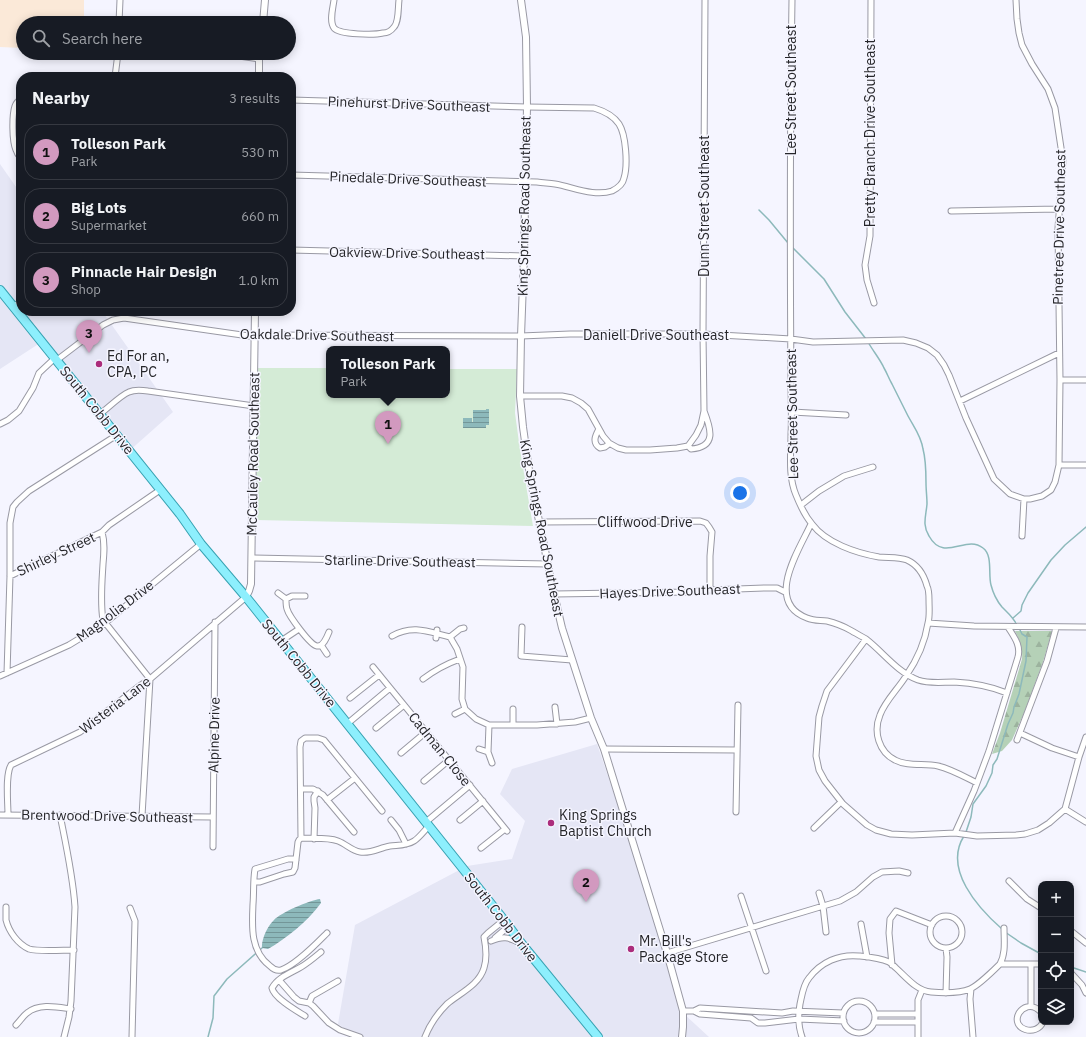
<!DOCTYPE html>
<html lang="en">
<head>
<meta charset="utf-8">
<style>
	:root { --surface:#171b24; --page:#242831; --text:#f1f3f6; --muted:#9ea1a6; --line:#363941; --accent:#d299bf }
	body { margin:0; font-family:"IBM Plex Sans",sans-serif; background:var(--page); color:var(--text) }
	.controls { position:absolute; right:12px; bottom:12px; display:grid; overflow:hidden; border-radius:8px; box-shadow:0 2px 10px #0003 }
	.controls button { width:36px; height:36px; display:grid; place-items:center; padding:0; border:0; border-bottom:1px solid var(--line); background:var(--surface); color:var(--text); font:20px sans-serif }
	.you { position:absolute; left:740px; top:493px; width:14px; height:14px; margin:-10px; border:3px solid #fff; border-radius:50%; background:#1a73e8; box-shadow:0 0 0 6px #1a73e833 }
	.badge { display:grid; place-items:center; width:26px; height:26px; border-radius:50%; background:var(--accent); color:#111; font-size:13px; font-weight:700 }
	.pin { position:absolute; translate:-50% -33px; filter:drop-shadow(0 1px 2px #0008) }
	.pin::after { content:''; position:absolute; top:21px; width:14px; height:12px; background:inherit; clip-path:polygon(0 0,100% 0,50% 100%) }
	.popup { position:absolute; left:326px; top:346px; width:124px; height:52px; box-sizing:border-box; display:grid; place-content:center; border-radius:8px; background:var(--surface); filter:drop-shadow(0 1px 3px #0005); font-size:13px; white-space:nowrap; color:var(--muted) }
	.popup b { font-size:15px; color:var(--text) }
	.popup::after { content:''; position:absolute; left:50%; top:100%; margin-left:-8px; border:8px solid transparent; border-top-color:var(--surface) }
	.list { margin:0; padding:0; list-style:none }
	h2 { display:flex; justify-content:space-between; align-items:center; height:52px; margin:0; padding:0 16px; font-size:17px }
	h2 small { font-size:13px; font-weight:400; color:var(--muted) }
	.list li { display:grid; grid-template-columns:26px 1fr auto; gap:12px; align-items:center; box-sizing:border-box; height:56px; margin:0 8px 8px; padding:0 8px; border:1px solid var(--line); border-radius:16px }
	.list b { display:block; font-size:15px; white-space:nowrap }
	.list p { margin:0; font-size:13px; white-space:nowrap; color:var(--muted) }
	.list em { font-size:13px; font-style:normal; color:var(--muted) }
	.icon { flex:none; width:22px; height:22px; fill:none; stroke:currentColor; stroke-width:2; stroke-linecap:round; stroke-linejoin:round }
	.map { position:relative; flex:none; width:1086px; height:1037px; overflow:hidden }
	.search { position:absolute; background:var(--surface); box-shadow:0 2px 10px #0003; left:16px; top:16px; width:280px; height:44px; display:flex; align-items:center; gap:10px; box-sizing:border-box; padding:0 14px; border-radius:22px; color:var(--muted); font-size:15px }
	.panel { position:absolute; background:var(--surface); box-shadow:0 2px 10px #0003; left:16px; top:72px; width:280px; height:244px; border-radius:16px }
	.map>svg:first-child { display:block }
</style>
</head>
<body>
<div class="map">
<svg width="1086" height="1037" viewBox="0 0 1086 1037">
	<defs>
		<pattern id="forest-firs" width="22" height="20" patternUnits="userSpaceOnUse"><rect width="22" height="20" fill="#b5d1b7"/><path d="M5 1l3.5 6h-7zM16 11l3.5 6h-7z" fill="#9cb39e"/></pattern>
		<pattern id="water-rules" width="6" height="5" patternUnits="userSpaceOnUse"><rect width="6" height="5" fill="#8db9bb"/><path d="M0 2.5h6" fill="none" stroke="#739698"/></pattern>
	</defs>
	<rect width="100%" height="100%" fill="#f5f5ff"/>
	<!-- built -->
	<path fill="#e5e6f5" d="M0,164L21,194V311H102L173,412L128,452L40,343L0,369Z
		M597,744L625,826L683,1013L709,1037H358L338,1024L355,925L467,866L512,859L525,821L500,794L512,769Z"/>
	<!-- education -->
	<path fill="#fbe9d8" d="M0,0H84V23H23V48L0,47Z"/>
	<!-- green -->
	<path fill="#d4ebd6" d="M257,368H329V395H447V369H517L515,413L520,450L533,526L256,520Z"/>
	<!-- forest -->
	<path fill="url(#forest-firs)" d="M1015,631H1052L1043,662L1024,713L1012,740L1002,751L992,754L1000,733L1022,659C1023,648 1020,641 1015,631Z"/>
	<!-- water -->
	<path fill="url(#water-rules)" d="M486,409H489V425H486V428H463V418H472V422H473V410H486Z
		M320,899L321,903C307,922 287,938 268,949L262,948C261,940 268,925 274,920C280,913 310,900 320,899Z"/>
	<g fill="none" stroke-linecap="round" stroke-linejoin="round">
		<!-- stream -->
		<path stroke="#8db9bb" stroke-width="1.5" d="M759,210L769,220L788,243
			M792,247L824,279L845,312L866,339
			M868,342C873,351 880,359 884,368C887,373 889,379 892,384C897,394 902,404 907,414C913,426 921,435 923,449C926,460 926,472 926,483C926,490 927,497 927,504C926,516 922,525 929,536C944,563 966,534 983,548C993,555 988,575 991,585C993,593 997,601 1002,607C1008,613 1013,617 1017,625
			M1013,618L1021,611L1022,605L1028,593L1051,560L1065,545L1086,527
			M966,832L971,817L973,804L986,786L992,773L993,765L997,759L1008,724L1013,713L1014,707L1019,694L1026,661L1027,637L1022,634L1019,628
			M964,836C943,869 978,908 1002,929
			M1005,932L1021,943L1041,954
			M1071,967L1086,972
			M208,1037L213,1018L214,996L227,979L262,948"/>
		<!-- minor casing -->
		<g stroke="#9999a4" stroke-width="7">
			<path id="minor" d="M334,0C333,8 329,21 334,28C340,35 375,35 383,33C388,33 391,31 394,27C399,22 398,7 399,0
				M792,0C790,127 790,254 791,381C791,399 792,416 791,434C791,454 788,476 796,495C800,505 805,516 812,524C826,543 856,553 879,557C888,558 899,557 907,560C918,565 924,575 927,586C929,590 929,595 929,600C929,608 930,616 928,623C925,642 917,660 906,676C898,689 885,701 880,715C873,732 879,752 895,760C908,767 924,763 938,766C951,769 965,777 977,783
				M871,0L870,236L865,265L867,280L874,303
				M119,23L120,0
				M218,53L259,59
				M115,77L118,53
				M21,99C18,101 16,103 15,106C12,115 12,141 16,150C17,154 19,156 21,158
				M291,100L527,107L594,108C604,111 613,115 619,124C626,135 628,165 624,178C623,184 618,188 612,191C594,197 573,187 555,184C549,183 543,183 537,182L291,175
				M951,211L1059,209
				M291,250L524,256
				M14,307L21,301
				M57,360L103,325L113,320L124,318L249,336L259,335L521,336L570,334H703L791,339L813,342L903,340L916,343L928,348L937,355L944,365L949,375L966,418L994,479L1010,494L1024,499H1030L1042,496L1051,490L1055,482L1059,465L1060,380L1058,228L1063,161L1055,108L1048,89L1032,64L1022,45L1019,33L1017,19L1016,0
				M1060,380H1086
				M520,396H562L572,398L581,403L588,409L603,436L609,443L618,448L626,450H650L677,448L688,446L696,435L701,425L704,411L703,334L705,0
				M960,401L1059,353
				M792,412L846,415
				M100,414C108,408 121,395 129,392C135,389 142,390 148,391L254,406
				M0,424L8,420L19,411L33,388L39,373L55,358
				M599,429C595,436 592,443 600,448L605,447L609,444
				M688,446L691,449C717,447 711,429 704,411
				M1059,465H1086
				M801,505L819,491L844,476L873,467
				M540,522L700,521L706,523L709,527L712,532L710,556V590
				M811,524C799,550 764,602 807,618C814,621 820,620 827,621C835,623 843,626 850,630C855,633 861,636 866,639C883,652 897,672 918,680C930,684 942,682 954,682C972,683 990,686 1007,693
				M102,532C105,543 104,553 103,564C102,582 100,602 103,620L150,679L142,816
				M1022,536L1024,499
				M252,558L548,564
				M10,576L102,532L109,525L160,490
				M278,593L286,599
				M554,594L688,592L710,590L765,588H777L785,592
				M305,596H292L286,599C286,603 286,606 287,609C289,616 310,645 317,646C323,647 327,637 329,632
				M928,623L974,626L1086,627
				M522,627L521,656L572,660
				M392,636C413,624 429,632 450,637L457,649L463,667L462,699L465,709L476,719L489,725H537L575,722L591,718
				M450,637L460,629L464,628
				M436,638L437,630
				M866,639L827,691L822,706L819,717L816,756L819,770L825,781L843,804L867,825L876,830L891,834L912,835L955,833L977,836L1016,835L1025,834L1038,830L1049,823L1065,809L1079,757L1086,737
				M281,641L299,629
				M321,645L327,654
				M373,667L507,831
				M7,673L10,576V523L13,507L17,502L29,491L117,435
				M0,676L69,645L105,623L201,544
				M423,679C435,670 446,664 460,659
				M350,698L379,675
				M555,707L557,724
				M455,714L465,709
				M347,724L390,688
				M489,725L488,752L492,763
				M513,725V709
				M376,728L404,705
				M1020,733L1052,748L1079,757
				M1017,740L1047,661L1056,628
				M479,749L488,752
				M604,749L737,750
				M401,753L426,732
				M424,781L449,760
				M301,789H313L323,795L354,832
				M327,800L355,778
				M1065,809L1086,822
				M736,812L738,705
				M0,815L213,817
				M8,815C8,802 5,775 11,765L80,732L138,687L150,679L246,597
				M60,815C66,845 73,876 75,907L71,1001L69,1017L64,1037
				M391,820L399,830L406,844
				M460,820L483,801
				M426,822L470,785
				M814,828L841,802
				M955,833L974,791L989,751L1018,657C1021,645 1014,637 1008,627
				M301,838L300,747L301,741L305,738H318L324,740L382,811
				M314,839L315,808L314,801V797L318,791
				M213,847L215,622
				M481,848L505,829
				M296,860L294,859H288L255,869C253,881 254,892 253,904C252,926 250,951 270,966C273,969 277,971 281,970C296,965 316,944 327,933
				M1009,881L1027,899L1041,908
				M254,882H260L284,874L293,872L295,868L298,842L299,840L301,838C313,839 327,837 338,841C346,844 352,851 360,852C371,854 379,848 390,846C398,845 406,846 414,841C419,838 424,831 429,826
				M819,893L823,906L826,932
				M741,896L766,971
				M6,907C6,911 6,916 6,920C9,932 18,944 29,949C39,952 63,950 74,950
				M130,908L135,921L132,1037
				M930 932a16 16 0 1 1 32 0a16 16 0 1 1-32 0Z
				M861,924L867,957
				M1071,931L1086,943
				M495,938L509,926
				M491,941C503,936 508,937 520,943
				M946,948L947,957L946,993
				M667,953L840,901L856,892L873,877L882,872L899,871L908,873
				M1000,964H1041
				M892,965L889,933L890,919L896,911L932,925
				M1071,973L1082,985L1086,993
				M279,980L294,997L299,1001L309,1003L313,1006L329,1023L340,1030L360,1037
				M971,989L970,999L973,1037
				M843 1017a16 16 0 1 1 32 0a16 16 0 1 1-32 0Z
				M309,1003L312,996L338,981
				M1031,1006V964
				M683,1011H694L700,1014L751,1018L758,1023H765L799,1019L844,1021
				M694,1011L700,1008L782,1013L793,1011L843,1013
				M1041,1012C1037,1008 1033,1005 1027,1007C1023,1008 1021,1010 1019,1013C1010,1030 1037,1037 1043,1022
				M875,1014H918
				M305,1016C297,1011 274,998 272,988C278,977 291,973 301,967C308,963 315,957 321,952
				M874,1022H918
				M16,1025C20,1021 23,1016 27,1013C39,1003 57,1007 71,1009
				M425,1037C430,1024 437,1014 447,1004C460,993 479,985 484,968C487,959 486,947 484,937L488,933L504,920
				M802,1037C798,1026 798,1015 800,1004C802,995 803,985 809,978C821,962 839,954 859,956C869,957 880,958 889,962C892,964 894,966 896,968C906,977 917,991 931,992C943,993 958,994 970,989C977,986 994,970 1000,964C1006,953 1004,940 1004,928
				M918,1037V1000L922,990"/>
		</g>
		<!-- tertiary casing -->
		<g stroke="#9999a4" stroke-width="8">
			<path id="tertiary" d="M521,0L526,37L527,107L524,256L521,336L520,396L523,427L530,477L554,594L562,628L591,718L604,749L667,953L683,1011V1027L682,1037
				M263,23L265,0
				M259,77V53
				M246,597L249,591L251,584L255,311"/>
		</g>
		<!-- primary casing -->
		<g stroke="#38a2b2" stroke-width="10">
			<path id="primary" d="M0,290L180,514L201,544L246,597L504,920L521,943L598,1037"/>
		</g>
		<!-- minor -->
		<use href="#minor" stroke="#fff" stroke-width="5"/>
		<!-- tertiary -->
		<use href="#tertiary" stroke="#fff" stroke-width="6"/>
		<!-- primary -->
		<use href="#primary" stroke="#8deffd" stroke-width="8"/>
	</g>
	<!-- markers -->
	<g fill="#ab2c7b" stroke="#f5f5ff" stroke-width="1.5">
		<circle cx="99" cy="364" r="4"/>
		<circle cx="551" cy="823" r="4"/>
		<circle cx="631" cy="949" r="4"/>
	</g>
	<g text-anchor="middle" stroke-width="3" stroke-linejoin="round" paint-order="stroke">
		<!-- street labels -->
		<g font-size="14" fill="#26262a" stroke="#f5f5ff">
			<text transform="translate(791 90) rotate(-90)" y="5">Lee Street Southeast</text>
			<text transform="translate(409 104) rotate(2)" y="5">Pinehurst Drive Southeast</text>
			<text transform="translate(870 133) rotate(-90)" y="5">Pretty Branch Drive Southeast</text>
			<text transform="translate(408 179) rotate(2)" y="5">Pinedale Drive Southeast</text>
			<text transform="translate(524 206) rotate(-89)" y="5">King Springs Road Southeast</text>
			<text transform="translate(704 206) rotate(-90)" y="5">Dunn Street Southeast</text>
			<text transform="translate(1059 227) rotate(-89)" y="5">Pinetree Drive Southeast</text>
			<text transform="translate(407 253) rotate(1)" y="5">Oakview Drive Southeast</text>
			<text transform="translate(317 335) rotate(1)" y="5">Oakdale Drive Southeast</text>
			<text x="656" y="340">Daniell Drive Southeast</text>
			<text transform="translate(97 410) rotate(51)" y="5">South Cobb Drive</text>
			<text transform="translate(792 414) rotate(-91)" y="5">Lee Street Southeast</text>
			<text transform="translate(253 454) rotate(-89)" y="5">McCauley Road Southeast</text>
			<text x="645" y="527">Cliffwood Drive</text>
			<text transform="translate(542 528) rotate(79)" y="5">King Springs Road Southeast</text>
			<text transform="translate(56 554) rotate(-25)" y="5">Shirley Street</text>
			<text transform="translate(400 561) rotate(1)" y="5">Starline Drive Southeast</text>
			<text transform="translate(670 591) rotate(-2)" y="5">Hayes Drive Southeast</text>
			<text transform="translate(115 611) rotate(-37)" y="5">Magnolia Drive</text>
			<text transform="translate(299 663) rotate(51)" y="5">South Cobb Drive</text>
			<text transform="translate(115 705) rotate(-37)" y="5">Wisteria Lane</text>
			<text transform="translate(214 735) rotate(-89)" y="5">Alpine Drive</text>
			<text transform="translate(440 749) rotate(51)" y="5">Cadman Close</text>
			<text transform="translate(107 816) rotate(1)" y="5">Brentwood Drive Southeast</text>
			<text transform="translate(501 917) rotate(52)" y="5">South Cobb Drive</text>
		</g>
		<!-- poi labels -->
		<g font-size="14" fill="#26262a" stroke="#f5f5ff" text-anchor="start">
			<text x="107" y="361">Ed For an,<tspan x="107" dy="16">CPA, PC</tspan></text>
			<text x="559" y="820">King Springs<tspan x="559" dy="16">Baptist Church</tspan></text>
			<text x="639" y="946">Mr. Bill's<tspan x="639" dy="16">Package Store</tspan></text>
		</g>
	</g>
</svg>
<div class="controls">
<button>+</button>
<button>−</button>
<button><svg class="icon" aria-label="locate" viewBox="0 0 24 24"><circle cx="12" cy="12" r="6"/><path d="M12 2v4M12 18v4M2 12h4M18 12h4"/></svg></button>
<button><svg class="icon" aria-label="layers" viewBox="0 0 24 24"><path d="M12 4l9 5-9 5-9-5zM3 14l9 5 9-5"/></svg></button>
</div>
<div class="you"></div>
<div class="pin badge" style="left:388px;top:444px">1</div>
<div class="popup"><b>Tolleson Park</b>Park</div>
<div class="pin badge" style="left:586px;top:902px">2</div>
<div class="pin badge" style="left:89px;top:353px">3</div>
<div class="search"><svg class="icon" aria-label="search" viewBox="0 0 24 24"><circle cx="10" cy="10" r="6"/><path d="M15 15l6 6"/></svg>Search here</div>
<section class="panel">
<h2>Nearby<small>3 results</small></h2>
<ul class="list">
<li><span class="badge">1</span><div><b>Tolleson Park</b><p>Park</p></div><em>530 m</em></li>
<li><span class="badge">2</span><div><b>Big Lots</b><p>Supermarket</p></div><em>660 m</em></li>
<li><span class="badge">3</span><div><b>Pinnacle Hair Design</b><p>Shop</p></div><em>1.0 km</em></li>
</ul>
</section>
</div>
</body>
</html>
